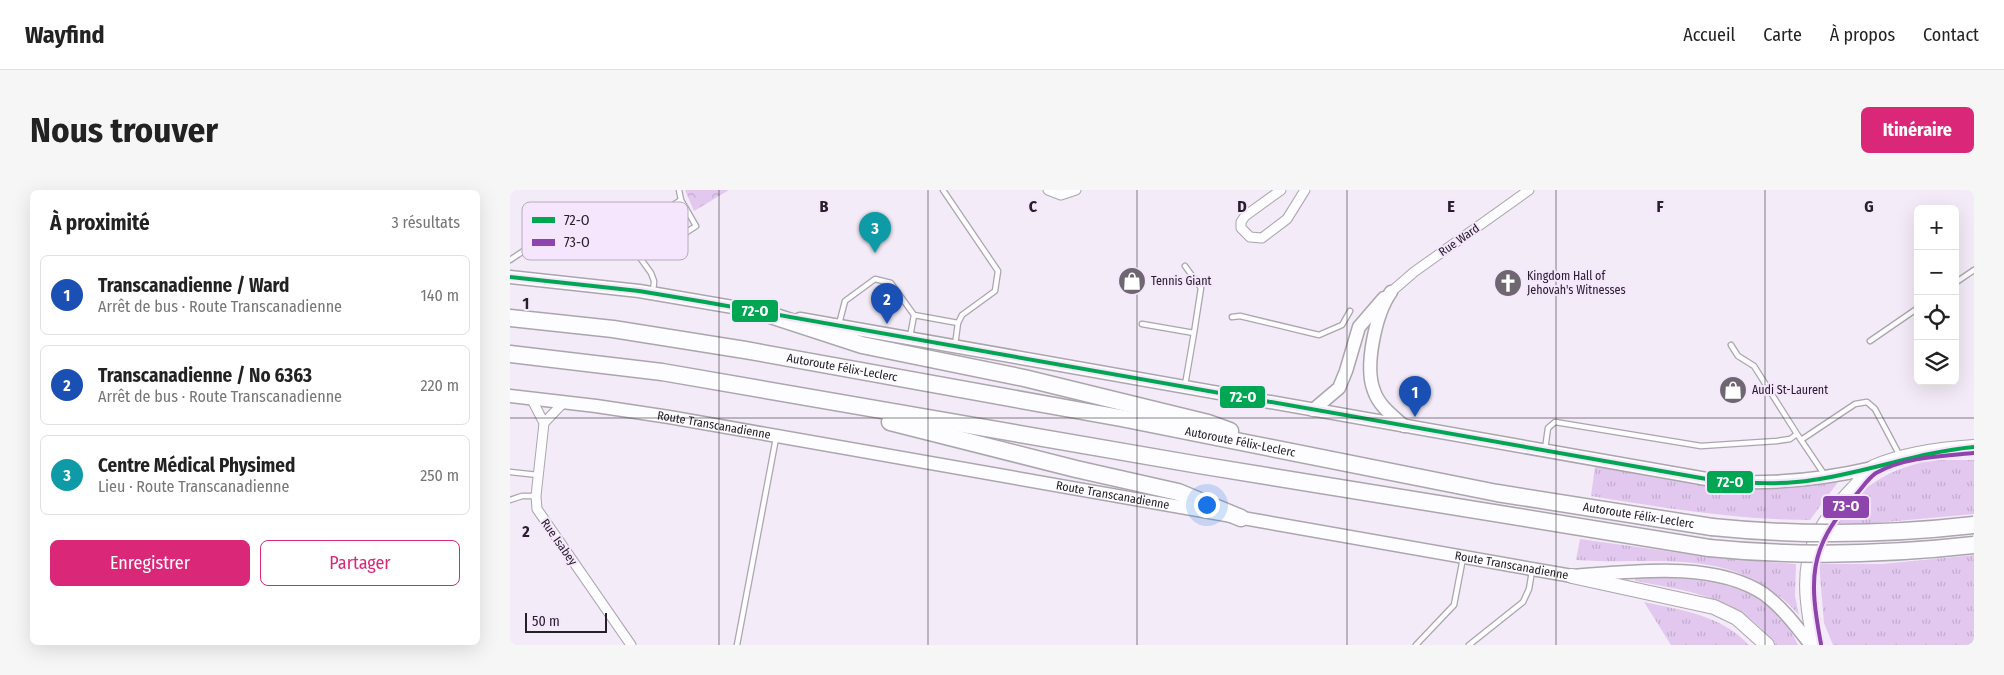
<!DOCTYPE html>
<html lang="fr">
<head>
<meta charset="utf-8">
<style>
	:root { --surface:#fff; --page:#f6f6f6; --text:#222; --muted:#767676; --line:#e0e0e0; --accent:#db2777 }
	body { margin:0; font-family:"Fira Sans Condensed",sans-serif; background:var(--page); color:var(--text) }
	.controls { position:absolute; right:15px; top:15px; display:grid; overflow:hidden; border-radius:8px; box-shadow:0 5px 20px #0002 }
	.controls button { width:45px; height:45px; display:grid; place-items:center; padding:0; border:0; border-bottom:1px solid var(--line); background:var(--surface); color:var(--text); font:25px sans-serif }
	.scale { position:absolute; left:15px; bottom:12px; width:82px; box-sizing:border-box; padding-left:5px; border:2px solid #262029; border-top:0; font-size:14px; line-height:18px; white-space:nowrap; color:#262029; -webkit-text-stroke:4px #f5e5fd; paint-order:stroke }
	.you { position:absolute; left:696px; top:314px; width:18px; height:18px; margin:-12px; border:4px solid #fff; border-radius:50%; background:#1a73e8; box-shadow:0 0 0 8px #1a73e833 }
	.badge { display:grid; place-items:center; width:32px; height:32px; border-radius:50%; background:var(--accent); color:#fff; font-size:16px; font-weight:700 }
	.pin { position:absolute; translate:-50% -41px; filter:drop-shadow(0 1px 2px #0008) }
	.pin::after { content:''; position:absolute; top:26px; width:18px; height:15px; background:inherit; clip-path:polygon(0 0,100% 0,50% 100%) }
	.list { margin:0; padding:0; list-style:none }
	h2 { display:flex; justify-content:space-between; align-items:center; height:65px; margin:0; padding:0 20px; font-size:21px }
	h2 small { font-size:16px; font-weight:400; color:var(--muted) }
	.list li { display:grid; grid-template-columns:32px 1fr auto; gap:15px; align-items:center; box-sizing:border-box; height:80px; margin:0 10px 10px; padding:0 10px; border:1px solid var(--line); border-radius:8px }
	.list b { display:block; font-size:19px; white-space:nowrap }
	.list p { margin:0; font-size:16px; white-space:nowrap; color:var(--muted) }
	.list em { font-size:16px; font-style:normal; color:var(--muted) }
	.actions { display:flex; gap:10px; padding:15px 20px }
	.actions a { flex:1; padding:11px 0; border:1px solid var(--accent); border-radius:8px; text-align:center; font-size:18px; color:var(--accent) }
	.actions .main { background:var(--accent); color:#fff }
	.icon { flex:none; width:28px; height:28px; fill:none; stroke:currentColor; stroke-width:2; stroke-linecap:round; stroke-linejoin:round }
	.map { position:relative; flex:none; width:1464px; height:455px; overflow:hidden; border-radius:8px }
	header { display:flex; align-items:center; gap:30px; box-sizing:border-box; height:70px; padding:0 25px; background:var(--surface); border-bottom:1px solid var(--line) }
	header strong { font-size:24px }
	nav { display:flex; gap:28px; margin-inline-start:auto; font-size:18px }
	.intro { display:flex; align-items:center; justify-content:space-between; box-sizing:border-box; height:120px; padding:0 30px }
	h1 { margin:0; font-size:35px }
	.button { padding:12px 22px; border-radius:8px; background:var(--accent); color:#fff; font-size:18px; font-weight:700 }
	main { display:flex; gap:30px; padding:0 30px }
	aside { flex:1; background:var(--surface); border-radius:8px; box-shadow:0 5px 20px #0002 }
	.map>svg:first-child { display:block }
</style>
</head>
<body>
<header>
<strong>Wayfind</strong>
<nav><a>Accueil</a><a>Carte</a><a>À propos</a><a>Contact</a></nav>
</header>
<div class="intro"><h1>Nous trouver</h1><a class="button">Itinéraire</a></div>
<main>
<aside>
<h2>À proximité<small>3 résultats</small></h2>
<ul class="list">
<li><span class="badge" style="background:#1a4fb4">1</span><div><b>Transcanadienne / Ward</b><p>Arrêt de bus · Route Transcanadienne</p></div><em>140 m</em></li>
<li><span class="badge" style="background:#1a4fb4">2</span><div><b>Transcanadienne / No 6363</b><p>Arrêt de bus · Route Transcanadienne</p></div><em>220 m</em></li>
<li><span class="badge" style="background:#0f9aa8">3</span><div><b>Centre Médical Physimed</b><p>Lieu · Route Transcanadienne</p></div><em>250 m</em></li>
</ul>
<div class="actions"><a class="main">Enregistrer</a><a>Partager</a></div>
</aside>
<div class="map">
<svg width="1464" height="455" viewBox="0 0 1464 455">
	<defs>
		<pattern id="grass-tufts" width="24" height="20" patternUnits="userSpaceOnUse" patternTransform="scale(1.25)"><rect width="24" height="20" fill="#e2c8ef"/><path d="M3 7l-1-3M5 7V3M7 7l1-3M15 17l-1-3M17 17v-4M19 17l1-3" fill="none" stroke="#c2accd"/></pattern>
		<pattern id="park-crowns" width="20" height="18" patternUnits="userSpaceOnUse" patternTransform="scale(1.25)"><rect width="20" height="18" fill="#e2c8ef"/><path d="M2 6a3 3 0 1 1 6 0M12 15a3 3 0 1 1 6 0" fill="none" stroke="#c2accd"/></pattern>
	</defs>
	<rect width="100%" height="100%" fill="#f3ebf7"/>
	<!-- grass -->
	<path fill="url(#grass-tufts)" d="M1422,270H1464V324L1365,333H1324C1350,296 1378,279 1422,270Z
		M1085,276C1142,286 1202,302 1260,299C1282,298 1305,294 1328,292L1300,330C1227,330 1154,318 1081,306Z
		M1070,349L1199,367L1286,374L1285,406L1289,425C1224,354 1151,376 1066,370Z
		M1464,365V455H1323L1314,433L1309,374H1372Z
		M1126,386C1191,390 1256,387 1288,455H1265C1232,407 1178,401 1125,391Z
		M1134,412C1171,420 1211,425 1239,455H1161Z"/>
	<!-- park -->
	<path fill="url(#park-crowns)" d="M175,0H219L184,21Z"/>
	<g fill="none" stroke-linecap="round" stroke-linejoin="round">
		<!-- service casing -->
		<g stroke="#aba5ae" stroke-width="7">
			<path id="service" d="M169,0L171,10L186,36L158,54L142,29L171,10
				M433,0L488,81L485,101L452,125L448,133
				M0,70L45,40L106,46L118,51L141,83L144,91L143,103
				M675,76L691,98L684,143
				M1445,93L1464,80
				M722,127L730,126L809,145L832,135L840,121
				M329,134L335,111L365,89L381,93L404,125
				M632,134L684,143L675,195
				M400,147L404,125L448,133L445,155
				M1360,151L1408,118
				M1221,155L1228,166L1244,176L1287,244
				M1291,250L1345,214L1357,212L1365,219L1390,266
				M1035,259L1038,238L1045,232L1191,256L1267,251L1280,249L1287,244L1314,284
				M0,282L28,285
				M0,310L12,306H25
				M227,455L266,248
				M906,455L944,415L953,368
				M959,455L1013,412L1019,399L1022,381"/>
		</g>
		<!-- minor casing -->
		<g stroke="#aba5ae" stroke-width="11">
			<path id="minor" d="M538,0L551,5L566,0
				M771,0L735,26L731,32V38L740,47L752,48L777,29L795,0
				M881,102L904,82L1019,0
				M21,208L34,233L26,306L27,319L121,455
				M34,233L54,212"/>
		</g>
		<!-- secondary casing -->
		<g stroke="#aba5ae" stroke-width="15">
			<g id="secondary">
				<path d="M0,87L129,101L263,124"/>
				<path d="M881,102C866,123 854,176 864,201C869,216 883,226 894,236"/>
				<path d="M290,129L1208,291C1262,295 1310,290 1362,278"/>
				<path id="s1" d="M0,206L86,216L159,227L1062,386C1120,382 1203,370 1254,404C1273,418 1287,437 1301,455"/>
				<path d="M803,220L829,198L836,181L849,137L874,108"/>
			</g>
		</g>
		<!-- primary casing -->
		<g stroke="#aba5ae" stroke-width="16">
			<path id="primary" d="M1062,386L1204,417L1227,428L1257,455
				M1305,455C1291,385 1291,353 1343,299C1350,293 1356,281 1364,277C1394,264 1432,259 1464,257"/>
		</g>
		<!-- motorway casing -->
		<g stroke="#aba5ae" stroke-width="19">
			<g id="motorway">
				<path d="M254,123L352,155L514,188L698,233L720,241"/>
				<path id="s2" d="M0,128L103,139L235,160L611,228L987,303L1202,337"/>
				<path d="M0,164L152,182L689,275L1199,358"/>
				<path d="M380,232L566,279L668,302L731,328"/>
			</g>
		</g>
		<!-- service -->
		<use href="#service" stroke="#fdfcfe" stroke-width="4.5"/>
		<!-- minor -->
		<use href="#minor" stroke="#fdfcfe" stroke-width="9"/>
		<!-- secondary -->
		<use href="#secondary" stroke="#fdfcfe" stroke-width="12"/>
		<!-- primary -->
		<use href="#primary" stroke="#fdfcfe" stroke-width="14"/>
		<!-- motorway -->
		<use href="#motorway" stroke="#fdfcfe" stroke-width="16"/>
		<!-- motorway-bridge casing -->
		<g stroke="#aba5ae" stroke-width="19" stroke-linecap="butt">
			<path id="motorway-bridge" d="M1202,337C1290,346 1376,345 1464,335
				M1199,358C1288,367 1375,365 1464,355"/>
		</g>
		<!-- motorway-bridge -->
		<use href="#motorway-bridge" stroke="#fdfcfe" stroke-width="16"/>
		<!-- bus-1 casing -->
		<g stroke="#f5e5fd" stroke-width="8">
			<path id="bus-1" d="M0,87L129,101L195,112L1208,291C1240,293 1272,295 1303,290C1358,282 1409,262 1464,257"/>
		</g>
		<!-- bus-2 casing -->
		<g stroke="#f5e5fd" stroke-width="8">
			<path id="bus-2" d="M1311,454C1299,390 1298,359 1343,308C1350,301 1358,288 1366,283C1394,267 1433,266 1464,263"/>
		</g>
		<!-- bus-1 -->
		<use href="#bus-1" stroke="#00a651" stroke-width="4"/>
		<!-- bus-2 -->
		<use href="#bus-2" stroke="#8e44ad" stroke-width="4"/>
	</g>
	<!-- grid -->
	<path fill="none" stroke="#262029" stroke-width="1" stroke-opacity="0.55" d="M209,0V455M418,0V455M627,0V455M837,0V455M1046,0V455M1255,0V455M0,228H1464"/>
	<!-- icons -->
	<defs>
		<g id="shop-disc" transform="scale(1.4375)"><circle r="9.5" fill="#6e6771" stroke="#f5e5fd"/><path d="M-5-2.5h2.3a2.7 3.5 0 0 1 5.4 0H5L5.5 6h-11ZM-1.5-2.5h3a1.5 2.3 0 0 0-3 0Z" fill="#fff"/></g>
		<g id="church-disc" transform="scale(1.4375)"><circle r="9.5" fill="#6e6771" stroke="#f5e5fd"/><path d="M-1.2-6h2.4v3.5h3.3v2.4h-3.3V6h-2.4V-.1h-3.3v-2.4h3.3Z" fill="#fff"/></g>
	</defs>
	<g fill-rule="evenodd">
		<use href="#shop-disc" x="622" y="91"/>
		<use href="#church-disc" x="998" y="93"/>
		<use href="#shop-disc" x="1223" y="200"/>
	</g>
	<g text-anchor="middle" stroke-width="4" stroke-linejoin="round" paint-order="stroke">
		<!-- street labels -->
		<g font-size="12" fill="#262029" stroke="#f5e5fd">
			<text transform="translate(949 50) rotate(-35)" y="4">Rue Ward</text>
			<text dy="4" stroke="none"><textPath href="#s2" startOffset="336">Autoroute Félix-Leclerc</textPath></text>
			<text dy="4" stroke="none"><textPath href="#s1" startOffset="206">Route Transcanadienne</textPath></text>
			<text dy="4" stroke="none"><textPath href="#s2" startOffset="741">Autoroute Félix-Leclerc</textPath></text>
			<text dy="4" stroke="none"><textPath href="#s1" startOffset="611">Route Transcanadienne</textPath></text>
			<text dy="4" stroke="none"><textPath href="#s2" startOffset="1146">Autoroute Félix-Leclerc</textPath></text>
			<text transform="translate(49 352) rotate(55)" y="4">Rue Isabey</text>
			<text dy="4" stroke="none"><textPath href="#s1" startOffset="1016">Route Transcanadienne</textPath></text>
		</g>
		<!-- poi labels -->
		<g font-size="12" fill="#262029" stroke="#f5e5fd" text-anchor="start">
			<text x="1017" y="90">Kingdom Hall of<tspan x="1017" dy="14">Jehovah's Witnesses</tspan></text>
			<text x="641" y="95">Tennis Giant</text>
			<text x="1242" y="204">Audi St-Laurent</text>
		</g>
	</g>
	<!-- legend -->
	<rect x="12" y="12" width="166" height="58" rx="8" fill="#f5e5fd" stroke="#b7aabd" stroke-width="1"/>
	<rect x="22" y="27" width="23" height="6" fill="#00a651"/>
	<rect x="22" y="49" width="23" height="7" fill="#8e44ad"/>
	<g font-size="14" fill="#262029">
		<text x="54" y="35">72-O</text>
		<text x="54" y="57">73-O</text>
	</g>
	<g font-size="16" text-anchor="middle" font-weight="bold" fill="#262029" stroke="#f5e5fd" stroke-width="4" stroke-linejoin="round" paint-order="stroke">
		<text x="314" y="22">B</text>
		<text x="523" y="22">C</text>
		<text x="732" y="22">D</text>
		<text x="941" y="22">E</text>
		<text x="1150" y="22">F</text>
		<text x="1359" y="22">G</text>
		<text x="16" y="119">1</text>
		<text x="16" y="347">2</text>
	</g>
	<g stroke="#f5e5fd" stroke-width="2">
		<rect x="221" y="109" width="48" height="24" rx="5" fill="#00a651"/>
		<rect x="709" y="195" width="47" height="24" rx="5" fill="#00a651"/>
		<rect x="1196" y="280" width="48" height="24" rx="5" fill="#00a651"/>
		<rect x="1312" y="305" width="48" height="24" rx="5" fill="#8e44ad"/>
	</g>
	<g font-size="14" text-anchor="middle" font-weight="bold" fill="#fff">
		<text x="245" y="126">72-O</text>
		<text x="733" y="212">72-O</text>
		<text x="1220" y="297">72-O</text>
		<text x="1336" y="321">73-O</text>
	</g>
</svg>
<div class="controls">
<button>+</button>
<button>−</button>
<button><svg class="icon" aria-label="locate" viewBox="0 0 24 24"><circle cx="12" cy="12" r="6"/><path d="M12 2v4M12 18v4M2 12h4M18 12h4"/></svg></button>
<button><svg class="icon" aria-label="layers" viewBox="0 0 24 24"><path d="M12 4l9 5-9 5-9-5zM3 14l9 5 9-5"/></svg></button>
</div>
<div class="scale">50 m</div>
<div class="you"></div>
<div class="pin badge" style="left:905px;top:227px;background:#1a4fb4">1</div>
<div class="pin badge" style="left:377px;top:134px;background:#1a4fb4">2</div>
<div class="pin badge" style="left:365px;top:63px;background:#0f9aa8">3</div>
</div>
</main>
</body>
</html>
